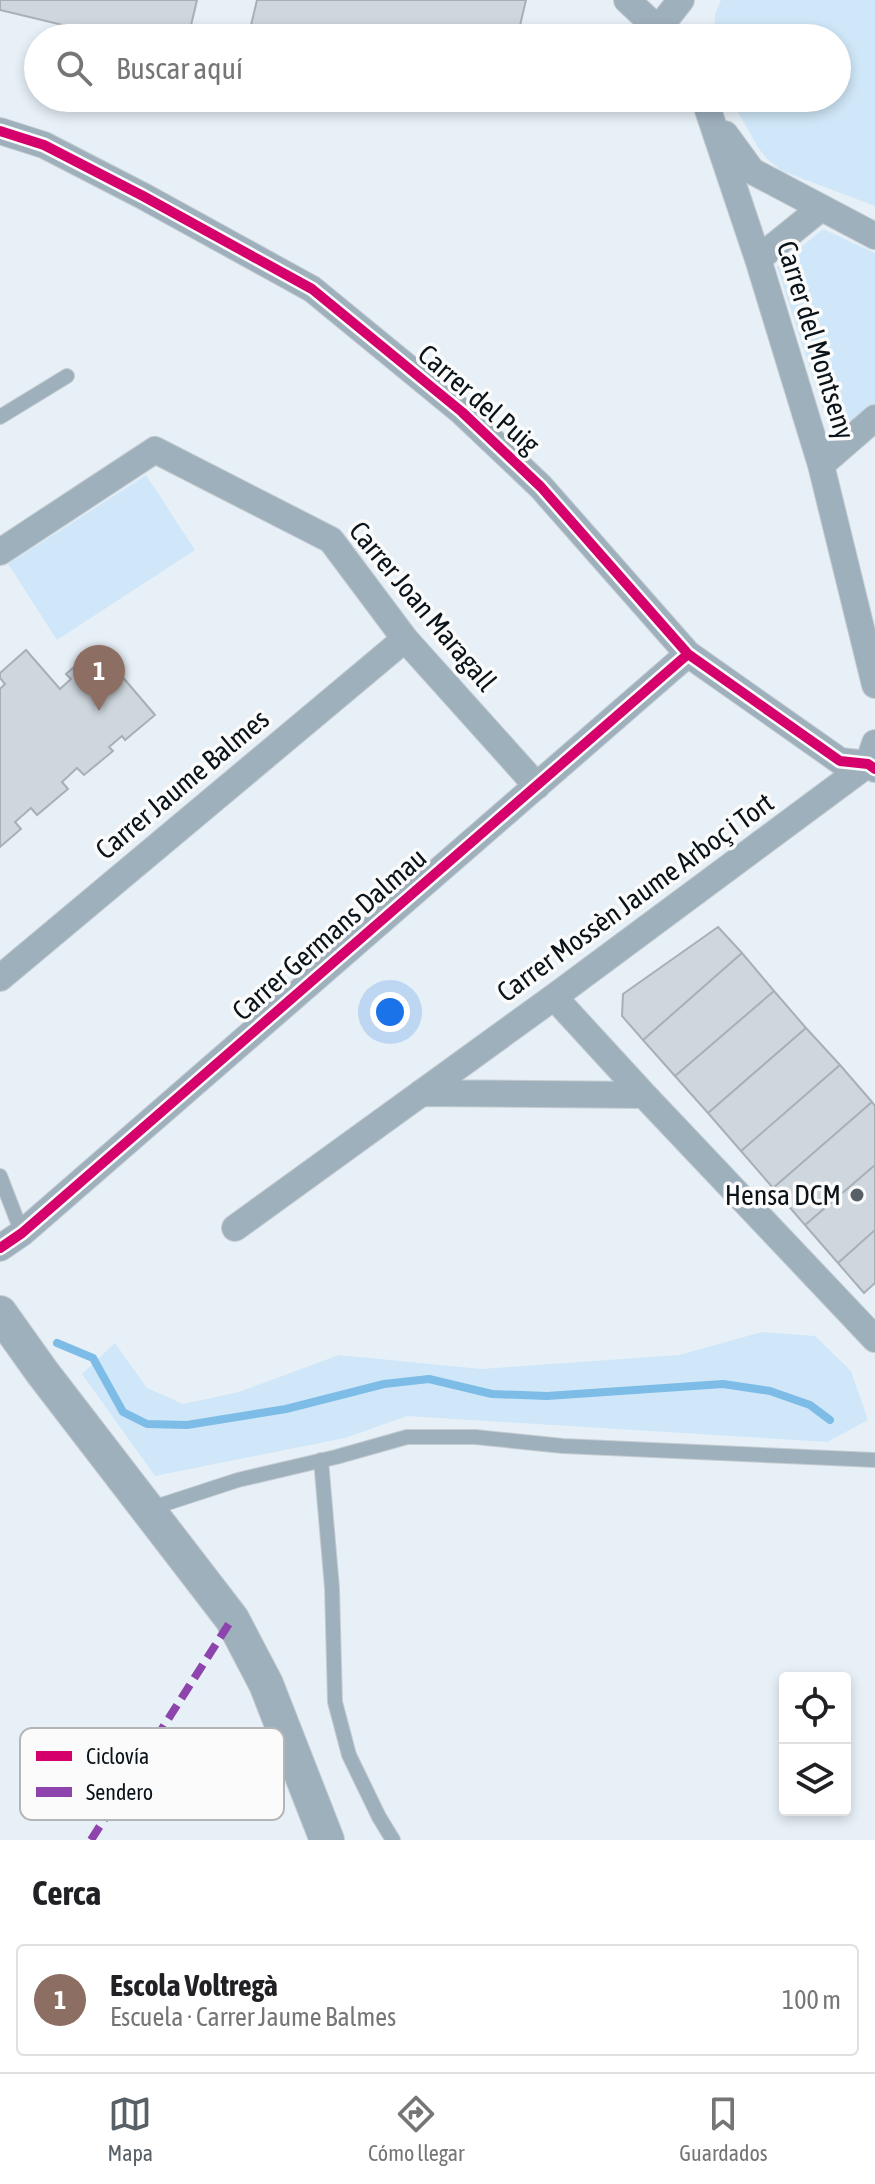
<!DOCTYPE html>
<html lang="es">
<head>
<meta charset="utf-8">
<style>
	:root { --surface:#fff; --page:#f2f2f2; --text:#202124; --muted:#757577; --line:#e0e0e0; --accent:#576067 }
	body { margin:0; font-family:"Asap Condensed",sans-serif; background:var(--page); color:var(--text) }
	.controls { position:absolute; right:24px; bottom:24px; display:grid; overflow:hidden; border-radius:8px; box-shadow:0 4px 12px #0003 }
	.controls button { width:72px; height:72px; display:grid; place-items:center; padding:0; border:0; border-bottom:2px solid var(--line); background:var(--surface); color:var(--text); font:40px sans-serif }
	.you { position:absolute; left:390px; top:1012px; width:28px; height:28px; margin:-20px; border:6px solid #fff; border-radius:50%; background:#1a73e8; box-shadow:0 0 0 12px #1a73e833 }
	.badge { display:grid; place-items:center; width:52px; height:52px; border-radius:50%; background:var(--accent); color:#fff; font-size:26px; font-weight:700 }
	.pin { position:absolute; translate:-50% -66px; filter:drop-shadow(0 2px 4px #0008) }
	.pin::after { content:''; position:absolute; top:42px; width:28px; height:24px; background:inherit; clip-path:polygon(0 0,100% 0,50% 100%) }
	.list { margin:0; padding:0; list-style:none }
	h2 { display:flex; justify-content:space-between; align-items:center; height:104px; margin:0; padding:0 32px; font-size:34px }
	h2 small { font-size:26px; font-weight:400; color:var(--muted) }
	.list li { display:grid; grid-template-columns:52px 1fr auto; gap:24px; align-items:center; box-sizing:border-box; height:112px; margin:0 16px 16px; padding:0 16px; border:2px solid var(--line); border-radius:8px }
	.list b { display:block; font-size:30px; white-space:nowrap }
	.list p { margin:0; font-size:26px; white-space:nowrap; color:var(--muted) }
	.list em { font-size:26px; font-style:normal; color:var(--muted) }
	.icon { flex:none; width:44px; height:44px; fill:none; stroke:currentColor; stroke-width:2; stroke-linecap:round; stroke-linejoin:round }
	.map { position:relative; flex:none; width:875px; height:1840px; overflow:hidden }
	.search { position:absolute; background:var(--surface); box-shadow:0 4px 12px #0003; left:24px; right:24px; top:24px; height:88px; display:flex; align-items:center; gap:20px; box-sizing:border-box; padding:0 28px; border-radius:44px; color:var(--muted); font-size:30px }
	.sheet { height:232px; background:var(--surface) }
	nav { display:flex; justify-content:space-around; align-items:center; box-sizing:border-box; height:112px; border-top:2px solid var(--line); background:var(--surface); font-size:22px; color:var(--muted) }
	nav a { display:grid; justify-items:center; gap:4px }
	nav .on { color:var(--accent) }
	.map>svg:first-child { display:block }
</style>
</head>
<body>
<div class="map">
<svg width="875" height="1840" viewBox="0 0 875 1840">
	<rect width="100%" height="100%" fill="#e7f0f7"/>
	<!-- green -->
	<path fill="#cfe7f8" d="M721,0H875V206L782,171L768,160L759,149L730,98H837V38H714L715,14Z
		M823,229L875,253V407L842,435L831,433L777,267Z
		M146,475L195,550L57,640L8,564Z
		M762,1332L815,1336L851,1371L868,1420L827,1442L407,1416L345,1438L155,1476L82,1374L115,1343L147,1388L183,1404L239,1392L339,1355L481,1369L679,1355Z"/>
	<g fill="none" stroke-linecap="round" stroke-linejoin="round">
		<!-- stream -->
		<path stroke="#7dbce6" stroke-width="8" d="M57,1343L93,1358L123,1412L147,1424L187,1425L286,1409L384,1384L429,1379L492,1394L547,1396L723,1384L770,1391L810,1405L830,1420"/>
	</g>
	<!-- building -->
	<path fill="#ced7de" stroke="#a7b0b6" stroke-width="2" d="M0,0H197L188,38H117L0,10Z
		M257,0H526L517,38H468L435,30L433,38H248Z
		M97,647L155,715L125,740L122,736L109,747L113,751L84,775L77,768L62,782L68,789L37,815L31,808L15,822L21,829L0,847V689L5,684L0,678V673L26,650L60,689L71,679L66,674Z
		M718,927L742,953L643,1040L622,1016L623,994Z
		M742,953L774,991L675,1076L643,1040Z
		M774,991L806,1028L708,1113L675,1076Z
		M806,1028L840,1065L741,1151L708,1113Z
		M840,1065L872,1102L773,1188L741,1151Z
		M872,1102L875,1106V1165L805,1225L773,1188Z
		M875,1165V1230L838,1263L805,1225Z
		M875,1230V1283L864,1293L838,1263Z"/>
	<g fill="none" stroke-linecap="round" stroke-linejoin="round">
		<!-- service casing -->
		<g stroke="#c5cdd2" stroke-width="16">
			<path id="service" d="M0,417L67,376
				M0,1176L22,1233
				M321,1460L332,1588L335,1702L349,1755L379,1817L393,1840
				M149,1509L238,1480L336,1457L407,1437H475L563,1446L875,1460"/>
		</g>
		<!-- minor casing -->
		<g stroke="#c5cdd2" stroke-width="28">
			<path id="minor" d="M627,0L658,29L663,38
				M658,29L681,0
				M708,110L758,259L821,465L875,685
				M0,131L44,145L143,196L312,289L462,412L541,487L688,654L840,761L868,764L875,769
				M725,134L752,171L875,236
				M758,259L821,208
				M821,465L875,418
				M0,552L155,450L331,540L405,639L537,786
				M0,978L405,639
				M554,997L644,1095L875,1339
				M421,1093L644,1095
				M235,1228L554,997L868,764L875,743
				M0,1248L22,1233L688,654"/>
		</g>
		<!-- tertiary casing -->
		<g stroke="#c5cdd2" stroke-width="36">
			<path id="tertiary" d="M0,1313L42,1372L232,1619L266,1684L327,1840"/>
		</g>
		<!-- service -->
		<use href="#service" stroke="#9fb0bd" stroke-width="14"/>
		<!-- minor -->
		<use href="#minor" stroke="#9fb0bd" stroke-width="26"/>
		<!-- tertiary -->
		<use href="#tertiary" stroke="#9fb0bd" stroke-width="34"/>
		<!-- quiet -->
		<path stroke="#8e44ad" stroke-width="8" stroke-dasharray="16 8" stroke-linecap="butt" d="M91,1840L232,1619"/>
		<!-- cycleway casing -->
		<g stroke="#fbfbfb" stroke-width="15">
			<path id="cycleway" d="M0,131L44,145L143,196L312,289L462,412L541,487L688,654L840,761L868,764L875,769
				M0,1248L22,1233L688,654"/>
		</g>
		<!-- cycleway -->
		<use href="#cycleway" stroke="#d6006c" stroke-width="10"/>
	</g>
	<!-- markers -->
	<circle fill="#576067" stroke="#fbfbfb" stroke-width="3" cx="857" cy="1195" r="8"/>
	<g text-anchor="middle" stroke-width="7" stroke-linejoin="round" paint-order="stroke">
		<!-- street labels -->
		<g font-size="28" fill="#0a1319" stroke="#fbfbfb">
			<text transform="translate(816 340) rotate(73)" y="10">Carrer del Montseny</text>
			<text transform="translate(479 399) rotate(41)" y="10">Carrer del Puig</text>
			<text transform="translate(423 606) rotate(50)" y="10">Carrer Joan Maragall</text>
			<text transform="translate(182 784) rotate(-40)" y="10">Carrer Jaume Balmes</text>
			<text transform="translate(635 897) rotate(-36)" y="10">Carrer Mossèn Jaume Arboç i Tort</text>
			<text transform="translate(329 934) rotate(-41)" y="10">Carrer Germans Dalmau</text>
		</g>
		<!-- poi labels -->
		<g font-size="28" fill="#0a1319" stroke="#fbfbfb" text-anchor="end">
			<text x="841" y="1205">Hensa DCM</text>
		</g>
	</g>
	<!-- legend -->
	<rect x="20" y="1728" width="264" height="92" rx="12" fill="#fbfbfb" stroke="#b3b5b7" stroke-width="2"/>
	<rect x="36" y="1751" width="36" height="10" fill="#d6006c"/>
	<rect x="36" y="1787" width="36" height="10" fill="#8e44ad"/>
	<g font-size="22" fill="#0a1319">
		<text x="86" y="1764">Ciclovía</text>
		<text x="86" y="1800">Sendero</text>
	</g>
</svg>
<div class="controls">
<button><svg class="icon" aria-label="locate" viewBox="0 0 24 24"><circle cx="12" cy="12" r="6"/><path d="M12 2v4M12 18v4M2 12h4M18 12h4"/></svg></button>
<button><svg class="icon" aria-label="layers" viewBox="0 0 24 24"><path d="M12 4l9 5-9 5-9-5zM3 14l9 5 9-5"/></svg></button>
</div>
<div class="you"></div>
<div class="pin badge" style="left:99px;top:711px;background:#8d6e63">1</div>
<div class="search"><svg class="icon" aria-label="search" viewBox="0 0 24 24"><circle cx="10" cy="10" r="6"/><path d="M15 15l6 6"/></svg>Buscar aquí</div>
</div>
<section class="sheet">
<h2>Cerca<small></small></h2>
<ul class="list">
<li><span class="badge" style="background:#8d6e63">1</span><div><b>Escola Voltregà</b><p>Escuela · Carrer Jaume Balmes</p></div><em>100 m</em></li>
</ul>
</section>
<nav>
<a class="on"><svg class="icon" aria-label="map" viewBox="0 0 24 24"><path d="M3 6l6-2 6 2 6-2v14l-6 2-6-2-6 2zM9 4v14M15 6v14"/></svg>Mapa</a>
<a><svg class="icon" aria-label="directions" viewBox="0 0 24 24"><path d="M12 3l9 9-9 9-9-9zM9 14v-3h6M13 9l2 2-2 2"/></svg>Cómo llegar</a>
<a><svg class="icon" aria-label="saved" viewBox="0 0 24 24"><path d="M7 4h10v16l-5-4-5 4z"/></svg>Guardados</a>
</nav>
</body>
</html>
